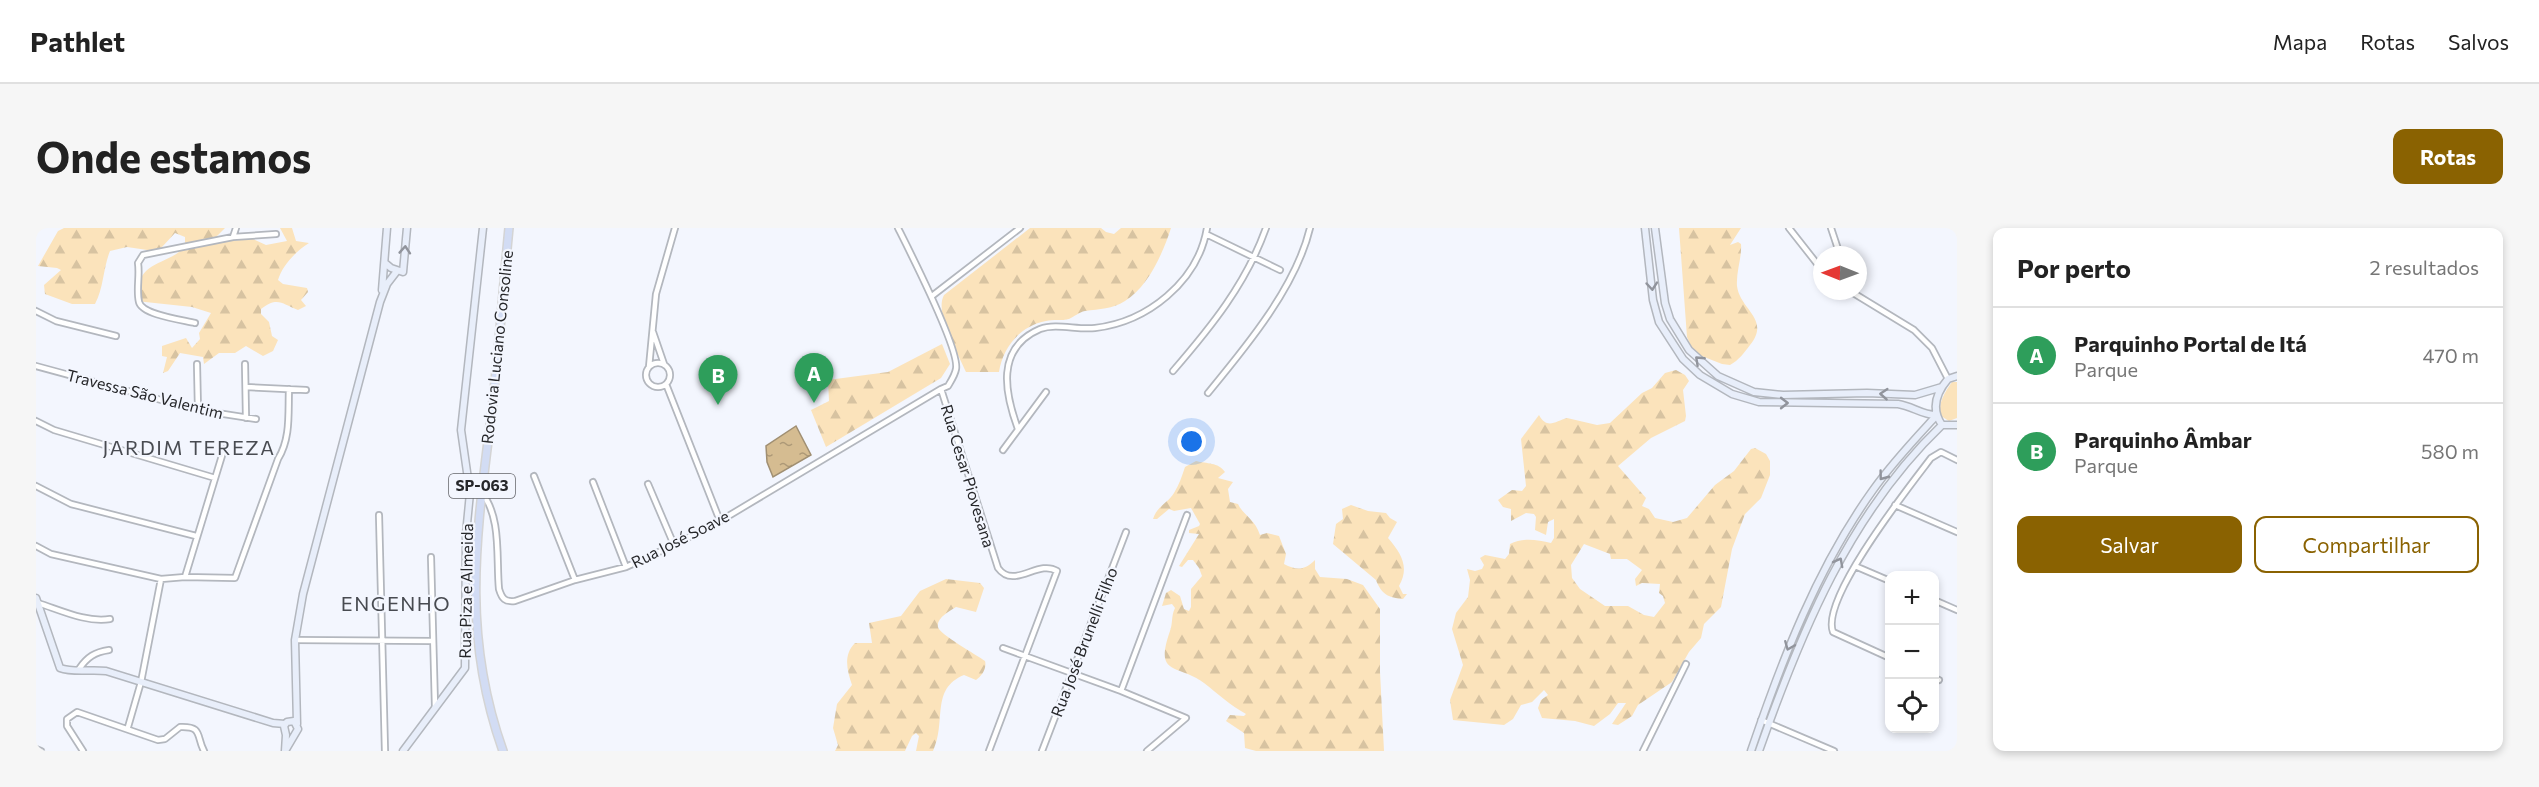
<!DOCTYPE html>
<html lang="pt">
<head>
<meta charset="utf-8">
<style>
	:root { --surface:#fff; --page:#f6f6f6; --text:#222; --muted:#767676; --line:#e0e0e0; --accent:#8a6201 }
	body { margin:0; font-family:Commissioner,sans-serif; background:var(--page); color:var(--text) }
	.controls { position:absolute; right:18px; bottom:18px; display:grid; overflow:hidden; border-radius:12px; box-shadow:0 3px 9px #0003 }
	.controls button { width:54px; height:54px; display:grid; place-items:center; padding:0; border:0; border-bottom:2px solid var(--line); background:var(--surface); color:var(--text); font:30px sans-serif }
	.compass { position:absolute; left:1777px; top:18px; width:54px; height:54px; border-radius:50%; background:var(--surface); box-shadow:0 3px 9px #0003; rotate:271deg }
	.you { position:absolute; left:1156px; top:214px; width:21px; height:21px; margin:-15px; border:4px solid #fff; border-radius:50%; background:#1a73e8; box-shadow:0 0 0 9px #1a73e833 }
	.badge { display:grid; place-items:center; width:39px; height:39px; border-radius:50%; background:var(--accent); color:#fff; font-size:20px; font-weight:700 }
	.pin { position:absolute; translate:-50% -50px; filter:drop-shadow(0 2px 3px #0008) }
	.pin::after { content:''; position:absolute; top:32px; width:21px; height:18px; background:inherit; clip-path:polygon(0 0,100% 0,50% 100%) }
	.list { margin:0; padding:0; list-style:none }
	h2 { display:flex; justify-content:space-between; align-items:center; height:78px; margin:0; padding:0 24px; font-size:26px }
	h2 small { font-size:20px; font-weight:400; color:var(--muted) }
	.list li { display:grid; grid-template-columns:39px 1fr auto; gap:18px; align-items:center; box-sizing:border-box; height:96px; padding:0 24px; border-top:2px solid var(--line) }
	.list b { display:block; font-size:22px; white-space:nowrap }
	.list p { margin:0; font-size:20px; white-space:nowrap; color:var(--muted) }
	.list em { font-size:20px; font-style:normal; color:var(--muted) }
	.actions { display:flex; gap:12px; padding:18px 24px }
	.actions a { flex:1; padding:14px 0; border:2px solid var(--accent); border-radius:12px; text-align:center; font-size:21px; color:var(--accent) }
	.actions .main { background:var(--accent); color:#fff }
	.icon { flex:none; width:33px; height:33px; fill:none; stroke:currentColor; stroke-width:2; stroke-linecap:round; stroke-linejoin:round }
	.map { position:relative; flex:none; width:1921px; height:523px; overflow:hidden; border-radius:12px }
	header { display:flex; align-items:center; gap:36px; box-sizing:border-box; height:84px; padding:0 30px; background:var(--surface); border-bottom:2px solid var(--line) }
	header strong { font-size:28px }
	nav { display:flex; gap:33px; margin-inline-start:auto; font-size:21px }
	.intro { display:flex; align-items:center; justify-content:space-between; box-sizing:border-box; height:144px; padding:0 36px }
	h1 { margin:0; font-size:42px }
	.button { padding:15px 27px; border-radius:12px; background:var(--accent); color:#fff; font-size:21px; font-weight:700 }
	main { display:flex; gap:36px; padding:0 36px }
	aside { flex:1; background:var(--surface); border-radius:12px; box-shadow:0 3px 9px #0003 }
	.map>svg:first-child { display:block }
</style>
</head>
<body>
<header>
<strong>Pathlet</strong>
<nav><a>Mapa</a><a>Rotas</a><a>Salvos</a></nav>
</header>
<div class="intro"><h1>Onde estamos</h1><a class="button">Rotas</a></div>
<main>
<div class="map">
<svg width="1921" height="523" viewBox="0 0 1921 523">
	<defs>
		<pattern id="forest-firs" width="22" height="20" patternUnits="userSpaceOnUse" patternTransform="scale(1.5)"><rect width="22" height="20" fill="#fbe3bb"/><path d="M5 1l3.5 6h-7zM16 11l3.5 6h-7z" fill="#d7c3a1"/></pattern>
		<pattern id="water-ripples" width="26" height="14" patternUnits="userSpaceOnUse" patternTransform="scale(1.5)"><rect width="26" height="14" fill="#d5bc91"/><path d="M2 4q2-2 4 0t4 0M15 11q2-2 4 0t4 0" fill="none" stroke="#ad9977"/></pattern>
	</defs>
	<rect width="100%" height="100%" fill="#f3f6fe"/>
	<!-- green -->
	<path fill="#fbe3bb" d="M1916,154H1921V190L1913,193L1905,188C1901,176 1909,164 1916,154Z"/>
	<!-- forest -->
	<path fill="url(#forest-firs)" fill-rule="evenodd" d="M28,0H189L177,12L180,14L217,11L230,17L251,13L244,0H256L260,13L273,15C260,23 246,38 242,52L247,56L271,60L272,64L265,72L270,78L262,82C246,76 242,68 225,81V86L233,94L236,108L242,112L237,123L227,128L210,118L199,125H183L168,136L167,129L144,125L132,143L127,145L131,129L126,128V118L150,110L156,120L164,111L163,105L175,85L156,79L100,73C101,31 127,40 149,19V9L139,5L126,19L118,23L91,19L74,23C67,40 68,59 59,76H36L9,66L8,57L25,42L21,40L2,38L22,3Z
		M994,0H1065L1070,4L1078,6L1085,0H1135C1127,25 1112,59 1089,73C1076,81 1064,81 1049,83C1043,84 1038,89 1033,91C1026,93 1017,91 1010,93C984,98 967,119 963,144H930C922,125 898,85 908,67Z
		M1643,0H1705L1694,17L1702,14L1705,16C1706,30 1700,43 1701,58C1704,82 1735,91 1714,117C1708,125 1703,132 1694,137L1686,136L1658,125L1651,109Z
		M906,116L914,136L905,150L790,219L775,182L793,173L792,152L852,144Z
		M1640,142L1649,147L1653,153L1647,162L1650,188L1649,193L1615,210L1582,238L1610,270L1606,278L1613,281L1619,290L1637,294L1651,290L1679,257L1698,243L1715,221L1719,220L1730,226L1734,233V247L1725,270L1709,286L1696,321L1685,379L1668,396L1665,410L1653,424L1636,454L1602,477L1596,488L1582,497L1576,496L1590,475H1582L1574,486L1558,498L1539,493L1506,490L1502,480L1505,472L1512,467L1508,462L1496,474L1485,477L1477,491L1468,497L1417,492L1414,472L1427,437L1416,401L1420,385L1432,369L1434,352L1431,341L1439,343L1446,341L1448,337L1444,330L1449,327L1469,331L1473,326L1474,316C1487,309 1502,312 1515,315L1518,310V291L1512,294L1510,307L1499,302L1500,289L1498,286L1490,285L1475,293V281L1467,279L1462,272L1476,262L1486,263L1490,258L1485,211L1503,187C1511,202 1520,193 1531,190L1561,197L1574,195L1606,165L1616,160L1629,145ZM1548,316L1574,326L1575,331H1591L1606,342L1599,351L1600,358L1606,355L1624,356L1623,365L1627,368L1629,375L1618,389L1608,387L1592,378H1569L1544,361L1536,350L1535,337Z
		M1160,233C1171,236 1182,234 1189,244L1182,250L1197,254L1192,261L1194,274L1202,276C1207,287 1219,291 1224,307L1231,305L1243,308L1250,326L1248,336C1261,343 1269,342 1279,332V341L1284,349L1311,351L1327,357L1344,381V444L1348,523H1220L1209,520L1208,505L1190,493L1194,487L1208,488L1210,486C1194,477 1182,466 1168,455C1141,435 1118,449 1134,403C1137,395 1135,388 1139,380L1136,376L1126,378L1130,365L1135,362L1144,368L1148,381L1153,383L1155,379V361L1166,348L1163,340L1157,332H1152L1146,339L1143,338L1163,306L1153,305V302L1163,298L1164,296L1155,280L1138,283L1133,281L1121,291H1117C1121,278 1132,275 1138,265C1143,257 1146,248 1149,239Z
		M1315,277L1332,283L1350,285L1354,290L1361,294L1352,310C1365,325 1374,339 1363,358L1367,366H1371L1367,371C1353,370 1345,366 1340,352L1297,316L1300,296L1307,291L1306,281Z
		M910,351L944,355L948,360L940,384L920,379C914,383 900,390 902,399C903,406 941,427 949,433C951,440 946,448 940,452L928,447C894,461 911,493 897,523H880L883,508L880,505L876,508L869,523H799L802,517L797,500L801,476L816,457C811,442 807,427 819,415H836L833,395L865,388L884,363Z"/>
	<!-- water -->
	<path fill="url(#water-ripples)" stroke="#a08f72" stroke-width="1.5" d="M760,198L775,227L737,249L731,234L730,218Z"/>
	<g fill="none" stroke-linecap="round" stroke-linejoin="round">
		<!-- street casing -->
		<g stroke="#b3b7be" stroke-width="8">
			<path id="street" d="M862,0C873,22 924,122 920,141C919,147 915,153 912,158L905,161L962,340C978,362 1002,331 1021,343L953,523
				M1753,0L1786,42
				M1795,0L1804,27
				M1170,6L1244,42
				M197,9L200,0
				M1814,63L1878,102L1896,120L1912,151
				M896,68L984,0
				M0,83L20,93L80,108
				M159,95C147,92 106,87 103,74C100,62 104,48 102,35L107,27L197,9L240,6
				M617,104L628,136
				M610 147a12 12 0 1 1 24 0a12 12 0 1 1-24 0Z
				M161,136L162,182
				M209,136L210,190
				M0,138L162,182L220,191
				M613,139L620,66L639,0
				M1137,143C1175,99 1210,56 1230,0
				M630,156L684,293
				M210,159L270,162
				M1172,165C1210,119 1260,59 1274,0
				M0,193L18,202L179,250
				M982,201C969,166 959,120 1004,101C1020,95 1041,102 1059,100C1111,94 1162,54 1171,0
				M967,222L1010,164
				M498,248L539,352
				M557,254L590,339
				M612,256L638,317
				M0,258L35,276L160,308
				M445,264C466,288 460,331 463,361C466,371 469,374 479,373L539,352L590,339L638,317L684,293L905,161
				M1859,277L1921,304
				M343,287L349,523
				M0,318L15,326L125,351L149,349L199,350L242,231C255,210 252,185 253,161
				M395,329L399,479
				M1819,338L1854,353
				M149,349L188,221
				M1898,372L1921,382
				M2,375C24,382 51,395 74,391
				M259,412L396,413
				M967,420L1085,463L1150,490L1111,523
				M1854,430L1797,404C1784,371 1873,259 1895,230L1905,224L1921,232
				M43,441C51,429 59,424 73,422
				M1898,450L1903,452
				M1085,463L1151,287
				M1725,492L1798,523
				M92,499L105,454L125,351
				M0,521L5,523
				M47,523L31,498V491L41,484L122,512L129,511L144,499C167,498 160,508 168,523
				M1006,523L1090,304
				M1607,523L1650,436"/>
		</g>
		<!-- secondary casing -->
		<g stroke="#b3b7be" stroke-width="9">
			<path id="secondary" d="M1609,0L1617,72L1623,94L1647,131L1664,147L1696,166L1723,174L1862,176C1876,178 1886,187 1900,187
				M1619,0L1629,75L1634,91L1653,122L1682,148L1718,164L1747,167L1831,165L1879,167L1906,159
				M349,35L355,40L367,44L371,0
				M346,62L351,0
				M1906,197C1895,181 1900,165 1912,151L1921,148
				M1906,197H1921
				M0,370L24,440C37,445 55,441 70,443L237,495L249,496
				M258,493L262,501L249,523L250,507L248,498L251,494Z
				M261,496L259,412L267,366L344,74L351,56L361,43
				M367,523L429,440L430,306L434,265L425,202L447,0
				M1715,523C1746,432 1781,340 1837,262C1856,235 1878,212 1900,188
				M1723,523C1765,404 1813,286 1906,197"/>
		</g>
		<!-- primary casing -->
		<g stroke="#d4d4d4" stroke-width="10">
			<path id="primary" d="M467,523C424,402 441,304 456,181C463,121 467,60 473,0"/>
		</g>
		<!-- street -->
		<use href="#street" stroke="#fff" stroke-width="4.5"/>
		<!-- secondary -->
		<use href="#secondary" stroke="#e8eefa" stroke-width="6"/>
		<!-- primary -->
		<use href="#primary" stroke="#d2dcf4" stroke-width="7"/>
	</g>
	<!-- one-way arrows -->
	<defs><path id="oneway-chevron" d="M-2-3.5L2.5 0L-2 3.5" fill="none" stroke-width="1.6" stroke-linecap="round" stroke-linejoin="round" transform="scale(1.5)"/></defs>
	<g stroke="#91949c">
		<use href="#oneway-chevron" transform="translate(369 22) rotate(-86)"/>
		<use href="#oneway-chevron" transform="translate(1616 58) rotate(85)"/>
		<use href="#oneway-chevron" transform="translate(1663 132) rotate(-137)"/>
		<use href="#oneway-chevron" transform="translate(1848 166) rotate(-176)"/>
		<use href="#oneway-chevron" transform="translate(1748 175)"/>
		<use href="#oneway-chevron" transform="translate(1847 248) rotate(127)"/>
		<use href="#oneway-chevron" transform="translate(1803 334) rotate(-62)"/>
		<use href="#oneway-chevron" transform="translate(1753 418) rotate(112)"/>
	</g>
	<g text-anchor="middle" stroke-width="4.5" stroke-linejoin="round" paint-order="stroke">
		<!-- shield labels -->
		<rect fill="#f3f6fe" stroke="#64656a" stroke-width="1.5" x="413" y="246" width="66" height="24" rx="4.5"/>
		<g font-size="15" font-weight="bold" fill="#26272a">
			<text x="446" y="263">SP-063</text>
		</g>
		<!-- street labels -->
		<g font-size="16" fill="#26272a" stroke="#f3f6fe">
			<text transform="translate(461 119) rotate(-84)" y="6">Rodovia Luciano Consoline</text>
			<text transform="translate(109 166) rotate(14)" y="6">Travessa São Valentim</text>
			<text transform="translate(932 248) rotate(73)" y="6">Rua Cesar Piovesana</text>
			<text transform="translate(644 311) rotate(-27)" y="6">Rua José Soave</text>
			<text transform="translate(430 363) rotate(-89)" y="6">Rua Piza e Almeida</text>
			<text transform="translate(1048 414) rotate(-69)" y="6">Rua José Brunelli Filho</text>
		</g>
		<!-- quarter labels -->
		<g font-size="20" letter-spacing="1.5" fill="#484b51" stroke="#f3f6fe">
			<text x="153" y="227">JARDIM TEREZA</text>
			<text x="360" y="383">ENGENHO</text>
		</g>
	</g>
</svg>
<div class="controls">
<button>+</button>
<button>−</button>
<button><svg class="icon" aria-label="locate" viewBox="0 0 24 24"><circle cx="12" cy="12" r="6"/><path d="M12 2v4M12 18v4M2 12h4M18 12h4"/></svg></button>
</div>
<svg class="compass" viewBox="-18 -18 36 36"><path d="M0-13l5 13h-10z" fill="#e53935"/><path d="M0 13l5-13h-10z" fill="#767676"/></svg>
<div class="you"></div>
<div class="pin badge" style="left:778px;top:175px;background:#2e9e5b">A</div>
<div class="pin badge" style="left:682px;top:177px;background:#2e9e5b">B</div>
</div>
<aside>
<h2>Por perto<small>2 resultados</small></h2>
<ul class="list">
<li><span class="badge" style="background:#2e9e5b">A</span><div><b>Parquinho Portal de Itá</b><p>Parque</p></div><em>470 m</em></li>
<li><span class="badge" style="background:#2e9e5b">B</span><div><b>Parquinho Âmbar</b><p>Parque</p></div><em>580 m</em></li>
</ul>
<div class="actions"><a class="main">Salvar</a><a>Compartilhar</a></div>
</aside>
</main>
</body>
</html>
